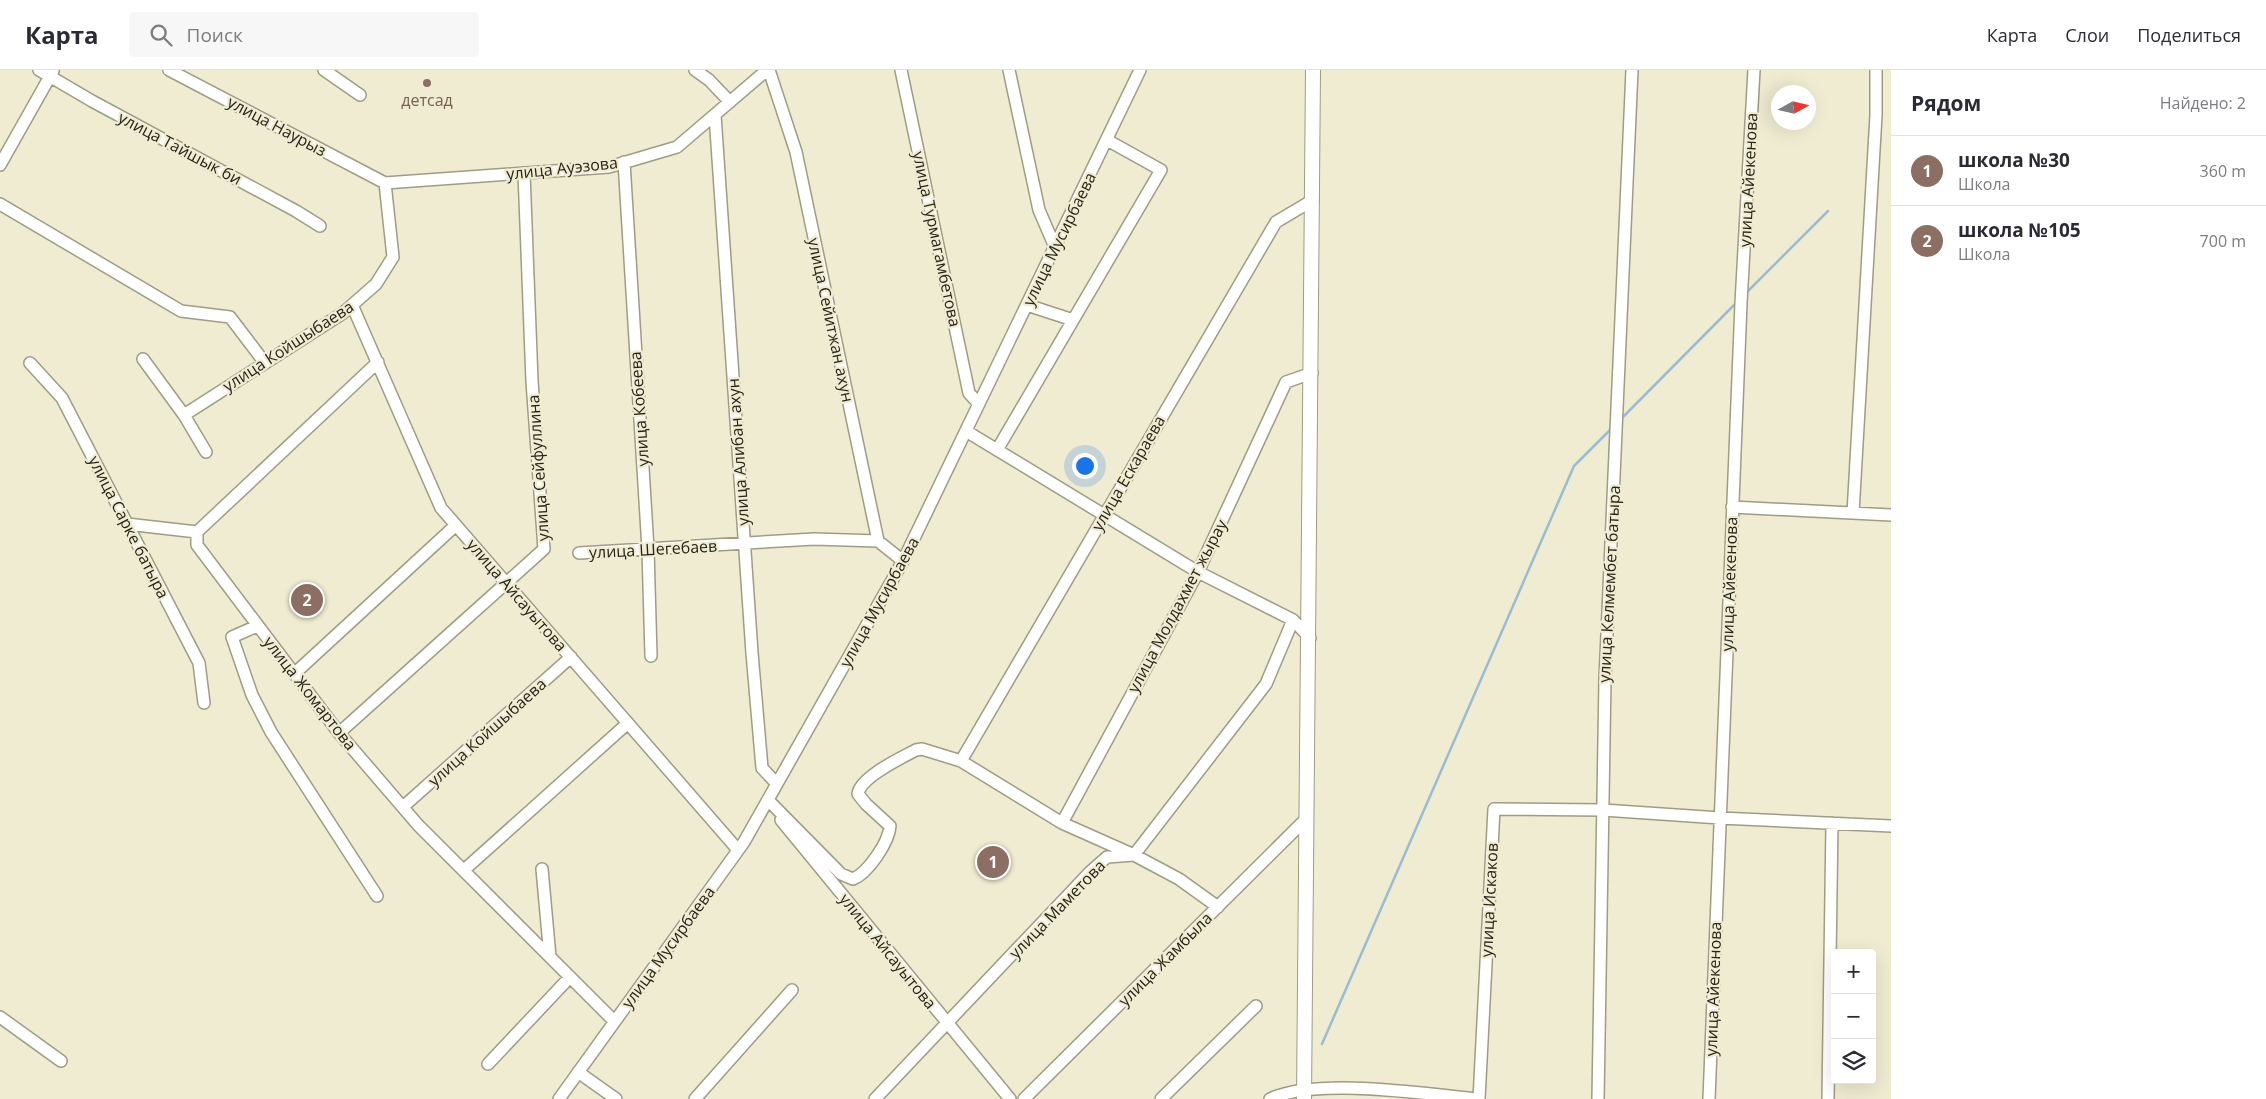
<!DOCTYPE html>
<html lang="ru">
<head>
<meta charset="utf-8">
<style>
	:root { --surface:#fff; --page:#f7f7f7; --text:#2b2b33; --muted:#7c7c81; --line:#e1e1e2; --accent:#695a28 }
	body { margin:0; font-family:"Open Sans",sans-serif; background:var(--page); color:var(--text) }
	.controls { position:absolute; right:15px; bottom:15px; display:grid; overflow:hidden; border-radius:5px; box-shadow:0 5px 20px #0002 }
	.controls button { width:45px; height:45px; display:grid; place-items:center; padding:0; border:0; border-bottom:1px solid var(--line); background:var(--surface); color:var(--text); font:25px sans-serif }
	.compass { position:absolute; left:1771px; top:15px; width:45px; height:45px; border-radius:50%; background:var(--surface); box-shadow:0 5px 20px #0002; rotate:82deg }
	.you { position:absolute; left:1084px; top:395px; width:18px; height:18px; margin:-12px; border:4px solid #fff; border-radius:50%; background:#1a73e8; box-shadow:0 0 0 8px #1a73e833 }
	.badge { display:grid; place-items:center; width:32px; height:32px; border-radius:50%; background:var(--accent); color:#fff; font-size:16px; font-weight:700 }
	.pin { position:absolute; translate:-50% -50%; border:2px solid #fff; box-shadow:0 1px 5px #0006 }
	.list { margin:0; padding:0; list-style:none }
	h2 { display:flex; justify-content:space-between; align-items:center; height:65px; margin:0; padding:0 20px; font-size:21px }
	h2 small { font-size:16px; font-weight:400; color:var(--muted) }
	.list li { display:grid; grid-template-columns:32px 1fr auto; gap:15px; align-items:center; box-sizing:border-box; height:70px; padding:0 20px; border-top:1px solid var(--line) }
	.list b { display:block; font-size:19px; white-space:nowrap }
	.list p { margin:0; font-size:16px; white-space:nowrap; color:var(--muted) }
	.list em { font-size:16px; font-style:normal; color:var(--muted) }
	.icon { flex:none; width:28px; height:28px; fill:none; stroke:currentColor; stroke-width:2; stroke-linecap:round; stroke-linejoin:round }
	.map { position:relative; flex:none; width:1891px; height:1029px; overflow:hidden }
	header { display:flex; align-items:center; gap:30px; box-sizing:border-box; height:70px; padding:0 25px; background:var(--surface); border-bottom:1px solid var(--line) }
	header strong { font-size:24px }
	nav { display:flex; gap:28px; margin-inline-start:auto; font-size:18px }
	.search { width:350px; height:45px; background:var(--page); display:flex; align-items:center; gap:12px; box-sizing:border-box; padding:0 18px; border-radius:5px; color:var(--muted); font-size:19px }
	main { display:flex }
	aside { flex:1; background:var(--surface) }
	.map>svg:first-child { display:block }
</style>
</head>
<body>
<header>
<strong>Карта</strong>
<div class="search"><svg class="icon" aria-label="search" viewBox="0 0 24 24"><circle cx="10" cy="10" r="6"/><path d="M15 15l6 6"/></svg>Поиск</div>
<nav><a>Карта</a><a>Слои</a><a>Поделиться</a></nav>
</header>
<main>
<div class="map">
<svg width="1891" height="1029" viewBox="0 0 1891 1029">
	<rect width="100%" height="100%" fill="#f0ecd2"/>
	<g fill="none" stroke-linecap="round" stroke-linejoin="round">
		<!-- stream -->
		<path stroke="#9abcd3" stroke-width="2.5" d="M1746,223L1828,141
			M1621,349L1737,232
			M1322,974L1574,396L1612,358"/>
		<!-- minor casing -->
		<g stroke="#9f9c84" stroke-width="14">
			<path id="minor" d="M39,0L92,31L296,141L320,156
				M169,0L385,113
				M324,0L360,25
				M695,0L709,10L730,32
				M769,0L796,82L878,471L903,491
				M901,0L969,323L979,334
				M1009,0L1039,140L1055,177
				M715,45L752,583L762,698L777,714
				M624,92L648,479L651,586
				M0,95L53,1
				M385,113L609,97L677,77L767,0
				M0,134L181,241L230,247L265,293
				M352,235L441,438L738,780
				M1027,235L1073,250
				M143,289L184,345L206,382
				M378,292L197,462V475L339,663L418,755L614,951
				M30,293L62,328L199,593L204,633
				M184,345L343,243L376,214L393,187L385,113
				M966,361L1198,502L1293,550L1310,568
				M997,380L1161,100L1107,70
				M1732,437L1891,445
				M1853,443L1876,45V0
				M127,454L197,462
				M579,483L814,469L878,471
				M257,556L232,567L252,625L271,662L377,826
				M294,604L456,455
				M339,663L544,479L532,311L524,103
				M961,691L1276,152L1313,130
				M768,730L841,804L853,809C868,803 889,772 890,756L866,734L858,724C860,707 901,688 916,680L922,679L961,691L1062,753L1134,785L1179,809L1218,837
				M404,736L571,587
				M781,750L1010,1029
				M1062,753L1198,502L1286,312L1312,303
				M542,799L550,887
				M464,800L628,653
				M0,947L61,991
				M488,994L570,907
				M578,1002L616,1029
				M559,1029L744,772L903,491L1140,0
				M695,1029L792,920
				M875,1029L1090,802L1107,787L1134,785L1266,614L1293,550
				M1024,1029L1307,748
				M1161,1029L1256,936
				M1270,1029C1317,1007 1426,1024 1478,1029
				M1479,1029L1494,739L1603,740L1720,748L1891,756
				M1598,1029L1605,609L1632,0
				M1709,1029L1741,233L1754,0
				M1828,1029L1832,753"/>
		</g>
		<!-- major casing -->
		<g stroke="#9f9c84" stroke-width="16">
			<path id="major" d="M1304,1029L1313,0"/>
		</g>
		<!-- minor -->
		<use href="#minor" stroke="#fff" stroke-width="11"/>
		<!-- major -->
		<use href="#major" stroke="#fff" stroke-width="14"/>
	</g>
	<!-- markers -->
	<circle fill="#8d6e63" stroke="#f0ecd2" stroke-width="2" cx="427" cy="13" r="5"/>
	<g text-anchor="middle" stroke-width="4.5" stroke-linejoin="round" paint-order="stroke">
		<!-- education labels -->
		<g font-size="16" fill="#785e54" stroke="#f0ecd2">
			<text x="427" y="36">детсад</text>
		</g>
		<!-- street labels -->
		<g font-size="16" fill="#26241b" stroke="#f0ecd2">
			<text transform="translate(277 56) rotate(28)" y="6">улица Наурыз</text>
			<text transform="translate(180 78) rotate(28)" y="6">улица Тайшык би</text>
			<text transform="translate(562 98) rotate(-6)" y="6">улица Ауэзова</text>
			<text transform="translate(1748 110) rotate(-87)" y="6">улица Айекенова</text>
			<text transform="translate(937 169) rotate(78)" y="6">улица Турмагамбетова</text>
			<text transform="translate(1059 169) rotate(-64)" y="6">улица Мусирбаева</text>
			<text transform="translate(831 250) rotate(78)" y="6">улица Сейитжан ахун</text>
			<text transform="translate(288 276) rotate(-33)" y="6">улица Койшыбаева</text>
			<text transform="translate(639 339) rotate(-94)" y="6">улица Кобеева</text>
			<text transform="translate(738 382) rotate(-94)" y="6">улица Алибан ахун</text>
			<text transform="translate(538 398) rotate(-94)" y="6">улица Сейфуллина</text>
			<text transform="translate(1128 403) rotate(-60)" y="6">улица Ескараева</text>
			<text transform="translate(129 457) rotate(63)" y="6">улица Сарке батыра</text>
			<text transform="translate(653 479) rotate(-3)" y="6">улица Шегебаев</text>
			<text transform="translate(1609 514) rotate(-87)" y="6">улица Келмембет батыра</text>
			<text transform="translate(1729 514) rotate(-88)" y="6">улица Айекенова</text>
			<text transform="translate(517 525) rotate(49)" y="6">улица Айсауытова</text>
			<text transform="translate(879 532) rotate(-61)" y="6">улица Мусирбаева</text>
			<text transform="translate(1177 536) rotate(-62)" y="6">улица Молдахмет жырау</text>
			<text transform="translate(310 623) rotate(52)" y="6">улица Жомартова</text>
			<text transform="translate(487 662) rotate(-42)" y="6">улица Койшыбаева</text>
			<text transform="translate(1489 830) rotate(-87)" y="6">улица Искаков</text>
			<text transform="translate(1057 839) rotate(-46)" y="6">улица Маметова</text>
			<text transform="translate(668 877) rotate(-54)" y="6">улица Мусирбаева</text>
			<text transform="translate(888 881) rotate(51)" y="6">улица Айсауытова</text>
			<text transform="translate(1165 889) rotate(-45)" y="6">улица Жамбыла</text>
			<text transform="translate(1713 919) rotate(-88)" y="6">улица Айекенова</text>
		</g>
	</g>
</svg>
<div class="controls">
<button>+</button>
<button>−</button>
<button><svg class="icon" aria-label="layers" viewBox="0 0 24 24"><path d="M12 4l9 5-9 5-9-5zM3 14l9 5 9-5"/></svg></button>
</div>
<svg class="compass" viewBox="-18 -18 36 36"><path d="M0-13l5 13h-10z" fill="#e53935"/><path d="M0 13l5-13h-10z" fill="#7c7c81"/></svg>
<div class="you"></div>
<div class="pin badge" style="left:993px;top:792px;background:#8d6e63">1</div>
<div class="pin badge" style="left:307px;top:530px;background:#8d6e63">2</div>
</div>
<aside>
<h2>Рядом<small>Найдено: 2</small></h2>
<ul class="list">
<li><span class="badge" style="background:#8d6e63">1</span><div><b>школа №30</b><p>Школа</p></div><em>360 m</em></li>
<li><span class="badge" style="background:#8d6e63">2</span><div><b>школа №105</b><p>Школа</p></div><em>700 m</em></li>
</ul>
</aside>
</main>
</body>
</html>
